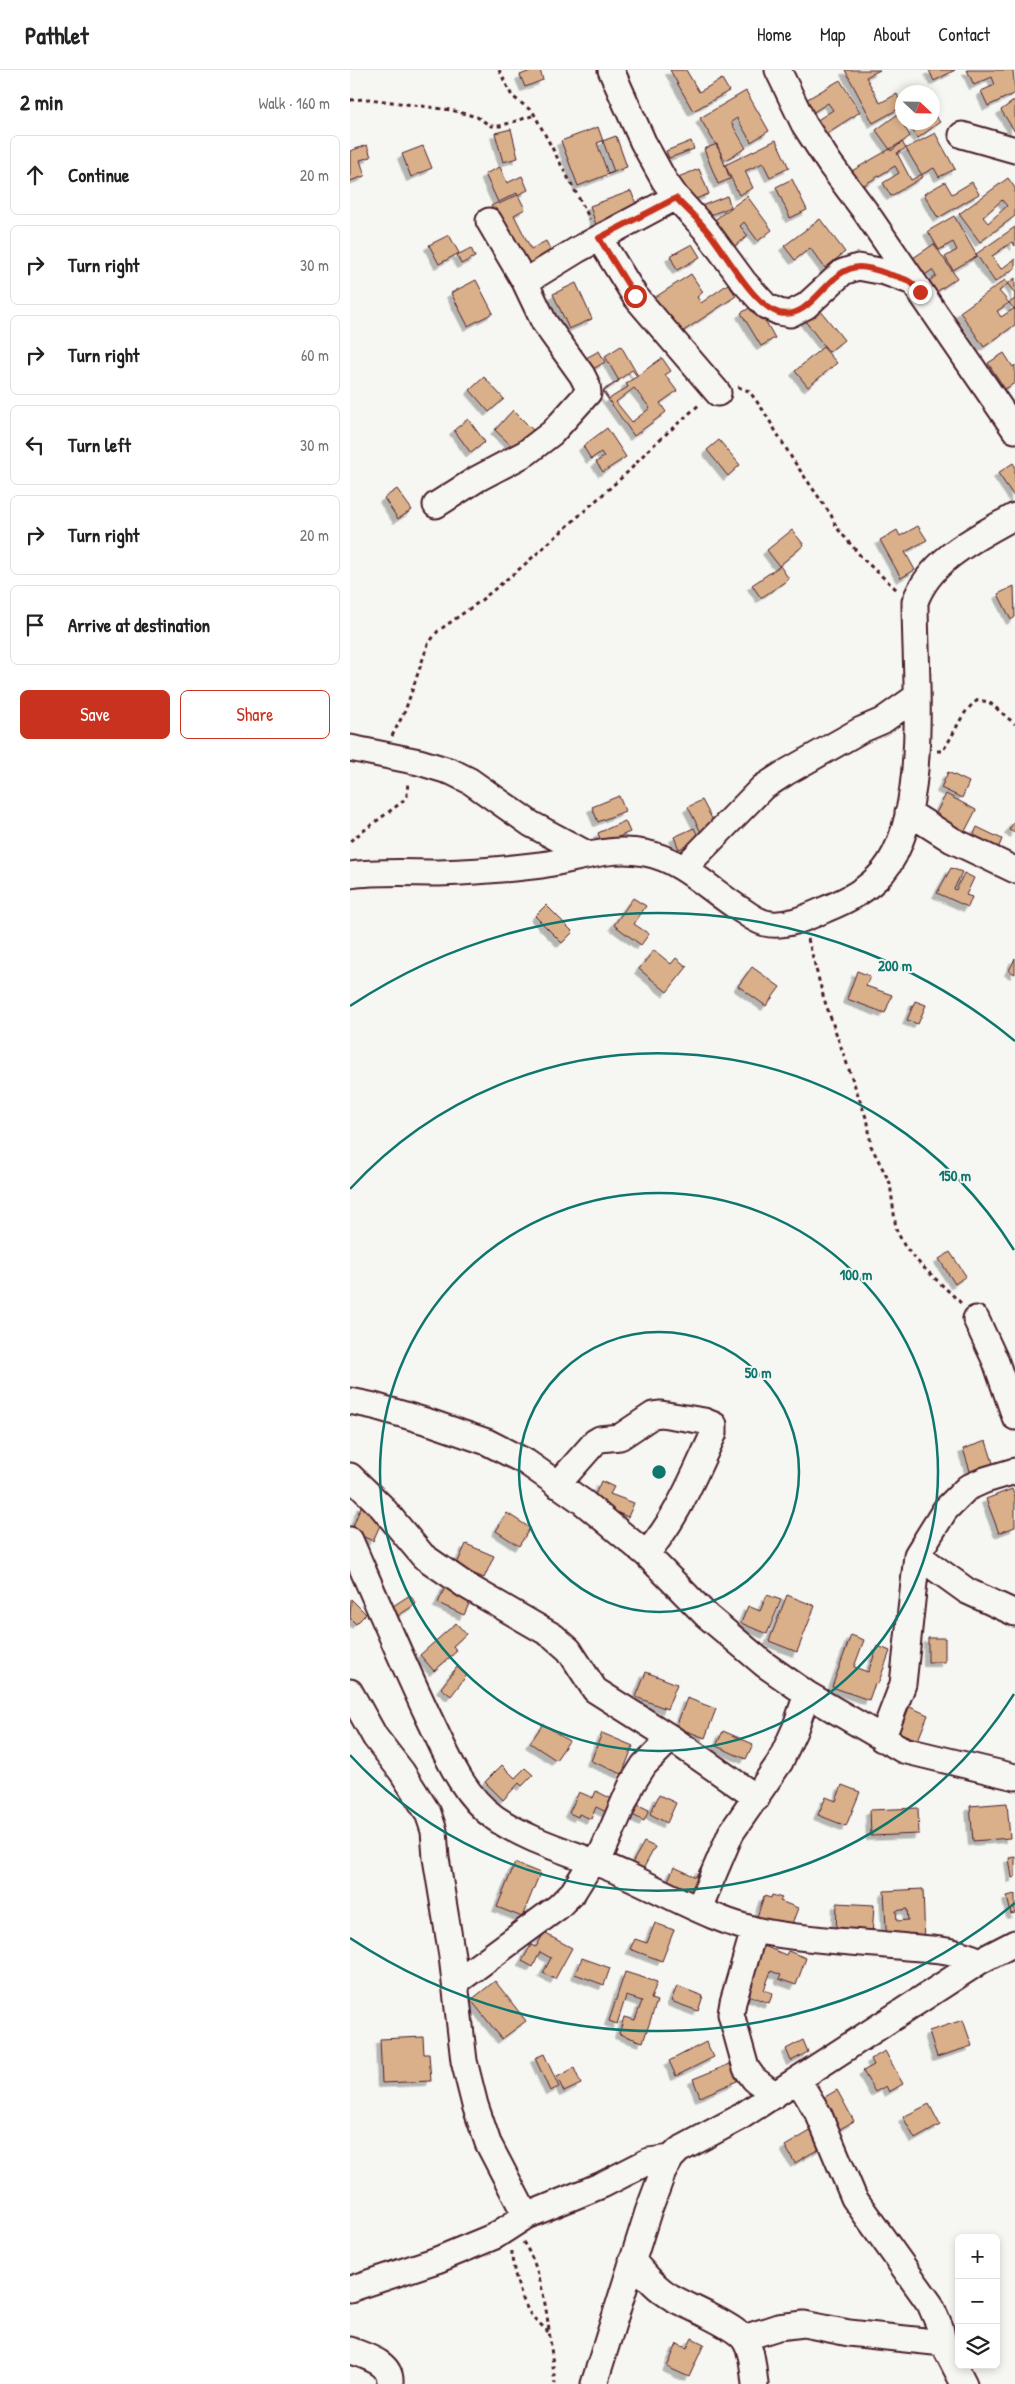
<!DOCTYPE html>
<html lang="en">
<head>
<meta charset="utf-8">
<style>
	:root { --surface:#fff; --page:#f2f2f2; --text:#222; --muted:#767676; --line:#e0e0e0; --accent:#c8321e }
	body { margin:0; font-family:"Patrick Hand",sans-serif; background:var(--page); color:var(--text) }
	.controls { position:absolute; right:15px; bottom:15px; display:grid; overflow:hidden; border-radius:8px; box-shadow:0 2px 8px #0003 }
	.controls button { width:45px; height:45px; display:grid; place-items:center; padding:0; border:0; border-bottom:1px solid var(--line); background:var(--surface); color:var(--text); font:25px sans-serif }
	.compass { position:absolute; left:545px; top:15px; width:45px; height:45px; border-radius:50%; background:var(--surface); box-shadow:0 2px 8px #0003; rotate:112deg }
	.stop { position:absolute; width:15px; height:15px; margin:-11px; border:4px solid #c8321e; border-radius:50%; background:#fff }
	.stop.end { background:#c8321e; border-color:#fff; box-shadow:0 1px 5px #0008 }
	.list { margin:0; padding:0; list-style:none }
	h2 { display:flex; justify-content:space-between; align-items:center; height:65px; margin:0; padding:0 20px; font-size:21px }
	h2 small { font-size:16px; font-weight:400; color:var(--muted) }
	.list li { display:grid; grid-template-columns:32px 1fr auto; gap:15px; align-items:center; box-sizing:border-box; height:80px; margin:0 10px 10px; padding:0 10px; border:1px solid var(--line); border-radius:8px }
	.list b { display:block; font-size:19px; white-space:nowrap }
	.list em { font-size:16px; font-style:normal; color:var(--muted) }
	.actions { display:flex; gap:10px; padding:15px 20px }
	.actions a { flex:1; padding:11px 0; border:1px solid var(--accent); border-radius:8px; text-align:center; font-size:18px; color:var(--accent) }
	.actions .main { background:var(--accent); color:#fff }
	.icon { flex:none; width:28px; height:28px; fill:none; stroke:currentColor; stroke-width:2; stroke-linecap:round; stroke-linejoin:round }
	.map { position:relative; flex:none; width:665px; height:2314px; overflow:hidden }
	header { display:flex; align-items:center; gap:30px; box-sizing:border-box; height:70px; padding:0 25px; background:var(--surface); border-bottom:1px solid var(--line) }
	header strong { font-size:24px }
	nav { display:flex; gap:28px; margin-inline-start:auto; font-size:18px }
	main { display:flex }
	aside { flex:1; background:var(--surface) }
	.map>svg:first-child { display:block }
</style>
</head>
<body>
<header>
<strong>Pathlet</strong>
<nav><a>Home</a><a>Map</a><a>About</a><a>Contact</a></nav>
</header>
<main>
<aside>
<h2>2 min<small>Walk · 160 m</small></h2>
<ul class="list">
<li><svg class="icon" aria-label="ahead" viewBox="0 0 24 24"><path d="M12 20V5M6 11l6-6 6 6"/></svg><div><b>Continue</b></div><em>20 m</em></li>
<li><svg class="icon" aria-label="right" viewBox="0 0 24 24"><path d="M7 20v-9h11M14 6l5 5-5 5"/></svg><div><b>Turn right</b></div><em>30 m</em></li>
<li><svg class="icon" aria-label="right" viewBox="0 0 24 24"><path d="M7 20v-9h11M14 6l5 5-5 5"/></svg><div><b>Turn right</b></div><em>60 m</em></li>
<li><svg class="icon" aria-label="left" viewBox="0 0 24 24"><path d="M17 20v-9H6M10 6l-5 5 5 5"/></svg><div><b>Turn left</b></div><em>30 m</em></li>
<li><svg class="icon" aria-label="right" viewBox="0 0 24 24"><path d="M7 20v-9h11M14 6l5 5-5 5"/></svg><div><b>Turn right</b></div><em>20 m</em></li>
<li><svg class="icon" aria-label="arrive" viewBox="0 0 24 24"><path d="M6 21V4h12l-3 4 3 4H6"/></svg><div><b>Arrive at destination</b></div></li>
</ul>
<div class="actions"><a class="main">Save</a><a>Share</a></div>
</aside>
<div class="map">
<svg width="665" height="2314" viewBox="0 0 665 2314">
	<defs>
		<filter id="shadow"><feDropShadow dx="-4.5" dy="4.5" stdDeviation="0" flood-color="#0004"/></filter>
	</defs>
	<rect width="100%" height="100%" fill="#f6f6f2"/>
	<filter id="ink" filterUnits="userSpaceOnUse"><feTurbulence type="fractalNoise" baseFrequency=".02" numOctaves="2"/><feDisplacementMap in="SourceGraphic" scale="10" xChannelSelector="R" yChannelSelector="G"/><feConvolveMatrix kernelMatrix="1 2 1 2 8 2 1 2 1" color-interpolation-filters="sRGB"/></filter>
	<g filter="url(#ink)">
		<!-- building -->
		<path fill="#d9b08a" stroke="#4a1f2b" fill-rule="evenodd" filter="url(#shadow)" d="M183,0H190L193,10L175,17L170,5Z
			M320,0H336L349,22L372,9L379,21L343,41Z
			M495,0H530L516,7L530,33L547,24L552,37L523,53Z
			M579,0H605L584,11Z
			M617,0H663L665,23L638,36L631,21L645,15L642,7L624,15Z
			M490,10L510,42L474,65L466,51L483,40L478,33L462,43L454,31Z
			M396,21L419,61L401,72L387,48L381,52L396,78L375,90L350,48Z
			M665,30V62L651,40Z
			M552,41V52H559L554,56L560,66L541,81L526,60Z
			M582,42L590,52L568,68L562,60L567,56L565,52H582Z
			M248,57L264,102L228,116L211,71Z
			M161,59L168,88L153,92L145,63Z
			M585,63L605,99L589,107L584,98L561,110L547,83Z
			M266,66L277,97L258,104L247,73Z
			M426,70L439,98L420,107L413,93L395,101L403,118L389,125L375,95Z
			M341,71L344,79L319,88L316,81Z
			M552,72L573,107L541,126L533,113L549,103L545,96L509,118L500,102Z
			M367,74L380,109L368,114L354,79Z
			M17,75L21,87L10,90L15,106L0,111V81Z
			M73,76L82,98L61,107L52,84Z
			M150,97L157,113L172,106L178,120L149,134L135,104Z
			M349,99L359,124L337,132L328,107Z
			M658,108L665,118V146L630,172L609,144ZM652,130L657,136L638,153L633,147Z
			M442,109L457,140L440,148L426,117Z
			M595,112L602,124L622,112L629,124L588,148L574,124Z
			M281,121L288,139L246,155L240,136Z
			M167,123L175,139L164,145L181,179L196,171L203,185L174,200L141,136Z
			M377,126L381,137L355,147L351,136Z
			M397,126L422,160L408,171L394,152L390,156L398,166L379,180L359,154Z
			M604,146L627,186L603,200L595,187L607,180L603,172L589,180L578,161Z
			M470,149L495,182L475,198L460,178L445,190L434,176Z
			M665,157V176L662,172L642,186L651,199L665,189V198L645,212L626,184Z
			M99,165L109,183L89,194L79,175Z
			M342,174L350,187L327,200L320,186Z
			M584,174L607,208L582,225L575,214L586,206L582,200L575,205L563,188Z
			M121,178L125,187L111,194L107,185Z
			M341,204L353,222L347,227L351,233L378,214L386,226L329,264L304,228Z
			M665,208V240L649,221Z
			M126,210L143,243L118,256L101,223Z
			M655,210L665,224V229L647,241L651,247L665,238V255L634,277L610,242Z
			M226,213L242,249L219,259L203,224Z
			M406,234L425,268L411,276L391,243Z
			M470,240L494,270L479,282L455,251Z
			M271,276L288,306L276,313L278,317L259,329L253,320L269,311L255,286Z
			M473,277L487,293L458,317L445,301Z
			M249,281L255,292L243,299L236,288Z
			M654,283L663,297L665,295V313L655,319L638,293Z
			M312,288L321,301L315,305L327,321L310,333L316,342L284,366L253,322L282,300L287,306ZM284,318L300,338L282,352L266,332Z
			M134,307L154,329L139,342L120,320Z
			M163,340L185,362L167,381L145,360Z
			M118,349L135,372L121,383L104,360Z
			M257,358L276,387L253,402L246,392L254,387L251,382L241,389L233,376Z
			M369,370L390,395L378,406L357,380Z
			M663,393L665,396V428L648,403Z
			M47,419L62,440L48,449L34,428Z
			M568,456L577,470L555,482L565,500L551,508L530,470L547,460L550,466Z
			M442,460L454,475L429,496L417,480Z
			M430,496L439,509L411,528L402,515Z
			M664,516L665,547L661,550L648,524Z
			M598,702L619,712L612,728L591,718Z
			M596,724L626,740L614,763L584,747Z
			M269,726L275,741L248,752L242,737Z
			M352,730L367,758L353,766L338,737Z
			M665,750V763L659,760Z
			M275,751L280,762L252,774L248,763Z
			M627,757L652,769L646,784L620,773Z
			M344,758L350,770L329,779L324,767Z
			M601,798L612,802L604,819L606,820L614,803L624,808L616,825L622,827L618,837L587,823Z
			M283,828L296,836L284,854L299,864L291,875L264,855Z
			M196,835L223,862L212,873L185,846Z
			M304,880L321,894L326,888L337,897L317,922L289,899Z
			M665,888V904L659,901Z
			M402,897L430,917L416,936L388,916Z
			M507,901L520,906L516,916L542,925L535,943L497,929Z
			M565,931L576,935L568,954L557,950Z
			M600,1182L616,1206L605,1214L589,1189Z
			M636,1371L644,1396L621,1404L613,1379Z
			M251,1411L264,1417L260,1424L284,1433L278,1447L242,1432Z
			M662,1419L665,1427V1457L649,1463L636,1429Z
			M12,1434L35,1444L23,1471L1,1461Z
			M157,1443L180,1458L169,1476L146,1461Z
			M116,1474L144,1486L134,1508L106,1496Z
			M96,1515L122,1527L114,1545L88,1533Z
			M60,1525L66,1534L46,1547L40,1538Z
			M417,1525L431,1530L417,1564L391,1553L398,1536L410,1541Z
			M437,1525L465,1536L447,1582L419,1571Z
			M1,1529L16,1544L6,1554L0,1548Z
			M106,1553L116,1564L103,1576L107,1581L84,1601L70,1585Z
			M501,1565L514,1570L504,1597L518,1602L528,1576L540,1581L528,1614L525,1613L519,1630L482,1617Z
			M578,1568H595V1592H578Z
			M107,1597L117,1605L101,1626L91,1618Z
			M296,1602L327,1614L317,1639L286,1627Z
			M337,1628L366,1639L355,1668L326,1657Z
			M551,1633L578,1645L568,1670L540,1659Z
			M193,1654L219,1671L206,1690L180,1673Z
			M373,1661L403,1674L396,1689L366,1676Z
			M252,1663L283,1676L272,1704L241,1691Z
			M152,1695L165,1708L175,1698L183,1705L172,1716L169,1713L153,1730L135,1712Z
			M492,1715L510,1722L496,1756L468,1745L476,1727L486,1731Z
			M246,1721L266,1731L260,1744L246,1737L241,1749L229,1744L228,1747L219,1743L229,1722L243,1728Z
			M309,1725L326,1733L317,1753L300,1744Z
			M282,1732L299,1740L294,1751L277,1742Z
			M657,1733L660,1768L623,1771L620,1736Z
			M568,1738L569,1764L521,1766L520,1740Z
			M294,1772L305,1777L292,1801L281,1795Z
			M665,1787V1807L662,1808L659,1788Z
			M165,1793L190,1803L172,1847L147,1837Z
			M324,1797L346,1807L350,1798L358,1801L348,1826L317,1813Z
			M573,1819L575,1873L537,1875L534,1821ZM557,1839L558,1850L547,1851L546,1841Z
			M665,1824V1843L661,1844L657,1826Z
			M422,1825L432,1828L430,1831L448,1838L440,1859L407,1847L414,1826L421,1828Z
			M487,1833L524,1835L522,1867L486,1865Z
			M305,1853L324,1860L312,1891L280,1879L285,1869L297,1873Z
			M194,1863L222,1878L205,1909L193,1903L201,1888L190,1882L183,1897L172,1891L181,1875L186,1877Z
			M414,1876L436,1885L438,1881L456,1888L446,1915L429,1909L431,1905L421,1901L414,1920L423,1923L419,1933L396,1924Z
			M232,1888L260,1898L254,1915L225,1904Z
			M275,1902L307,1912L301,1929L307,1931L293,1972L269,1964L274,1947L285,1950L292,1931L276,1926L267,1954L259,1951Z
			M145,1911L176,1951L152,1969L121,1930Z
			M327,1916L353,1926L348,1941L321,1931Z
			M613,1950L622,1976L587,1987L579,1961Z
			M73,1967L74,1984H79L81,2011L32,2013L30,1969Z
			M453,1970L458,1982L441,1991L436,1979Z
			M356,1972L364,1987L326,2006L319,1991Z
			M535,1981L553,2014L539,2022L536,2016L525,2022L513,2001L524,1995L521,1989Z
			M194,1984L209,2017L200,2021L185,1988Z
			M380,1994L387,2011L350,2027L343,2009Z
			M224,1998L231,2014L214,2022L207,2007Z
			M487,2020L504,2051L485,2062L468,2031Z
			M579,2034L590,2055L565,2069L553,2047Z
			M462,2060L472,2077L445,2093L435,2076Z
			M342,2268L354,2274L339,2307L317,2297L327,2274L337,2278Z"/>
		<g fill="none" stroke-linecap="round" stroke-linejoin="round">
			<!-- minor casing -->
			<g stroke="#4a1f2b" stroke-width="29">
				<path id="minor" d="M261,0L293,72L314,110L326,127L355,159L394,212L416,236L429,242L440,244L456,236L493,202L508,197L535,202L563,212
					M428,0L454,54L480,94L515,141L665,360
					M612,65L665,80
					M249,168L285,226L368,323
					M175,212L227,180L326,127
					M86,435L127,409L176,383L202,363L238,323L237,315L232,305L194,252L175,212L139,151
					M0,678L69,692L102,702L120,711L181,754L237,784
					M558,742L602,770L665,800
					M334,798L412,718L435,703L511,660L532,651L566,627
					M0,805C29,801 60,803 89,803C123,802 158,799 191,795C228,790 256,776 295,783C334,790 360,821 393,841C400,846 407,851 415,853C435,858 458,847 476,839C498,830 517,820 533,802C580,746 565,604 565,532C580,489 628,467 665,446
					M626,1249L646,1292L665,1347
					M0,1331L24,1336L82,1353L137,1372L176,1392L233,1432L296,1484L357,1546L414,1594L457,1624L553,1680L665,1707
					M0,1406L31,1436L73,1486L115,1515L203,1566L219,1580L245,1620L321,1668L407,1728
					M207,1415L245,1372L250,1369L270,1367L303,1345L311,1344L354,1351L364,1355V1363C344,1405 327,1449 296,1484
					M0,1470C26,1530 51,1589 79,1648C96,1683 112,1725 145,1748C183,1774 232,1785 274,1804C320,1825 371,1855 420,1863C465,1871 512,1872 557,1877C582,1879 607,1880 630,1891
					M567,1485L617,1521L665,1543
					M0,1622L25,1667L52,1702L78,1743L84,1761L86,1788L102,1886L114,1991L125,2035L138,2073L176,2146
					M532,1669L553,1614L567,1485L595,1440L617,1418L635,1410L665,1401
					M248,1792L282,1714L294,1695L321,1668
					M349,1838L381,1763L430,1692L445,1659L457,1624
					M404,1860L383,1932L381,1944L396,1998L404,2009L425,2025
					M105,1913L208,1837L223,1822L243,1790
					M448,2010L469,2045L504,2128L580,2234L590,2257L593,2273L614,2314
					M282,2190C294,2203 305,2218 321,2227C338,2237 384,2255 394,2269C403,2282 403,2299 405,2314
					M0,2219L87,2190L145,2166L176,2146L252,2115L299,2091L321,2088
					M394,2268L428,2257L454,2254L499,2263L593,2273
					M0,2280C16,2287 42,2292 40,2314
					M244,2314L298,2142L313,2102L321,2088L329,2080L387,2049L630,1891L665,1873"/>
			</g>
			<!-- path -->
			<path stroke="#4a1f2b" stroke-width="3" stroke-dasharray="4 4" stroke-linecap="butt" d="M149,0L162,26L183,42L240,149
				M0,30L19,29L101,40L127,47L141,56H150L185,45
				M388,317L399,321L413,340L443,390L481,445L487,458L514,490L547,520
				M42,666L55,641L78,574L88,561L129,532L173,496L280,400L298,380L351,333
				M587,681H592C606,664 609,643 628,630L639,632L665,654
				M0,771L52,732L57,725L58,711
				M458,869L474,929L518,1053L521,1076L540,1113L546,1159L555,1177L571,1195L612,1234
				M173,2172C197,2205 200,2274 205,2314
				M162,2181C161,2197 172,2232 181,2245C186,2251 193,2256 198,2262"/>
			<!-- minor -->
			<use href="#minor" stroke="#f6f6f2" stroke-width="25"/>
		</g>
	</g>
	<g fill="none" stroke-linecap="round" stroke-linejoin="round" filter="url(#ink)">
		<!-- route -->
		<path stroke="#c8321e" stroke-width="6" d="M285,226L249,168L326,128C335,138 346,147 355,158C374,179 402,235 429,243C463,251 477,198 509,197C517,197 530,201 538,204C553,208 561,209 570,222"/>
	</g>
	<!-- distance rings -->
	<g fill="none" stroke="#0f766e" stroke-width="2.5">
		<circle cx="309" cy="1402" r="140"/>
		<circle cx="309" cy="1402" r="279"/>
		<path d="M664 1624A419 419 0 0 1 0 1685M0 1119A419 419 0 0 1 664 1180"/>
		<path d="M665 1833A559 559 0 0 1 0 1868M0 936A559 559 0 0 1 665 971"/>
	</g>
	<circle cx="309" cy="1402" r="8" fill="#0f766e" stroke="#f6f6f2" stroke-width="2.5"/>
	<g font-size="15" text-anchor="middle" font-weight="bold" fill="#0f766e" stroke="#f6f6f2" stroke-width="4" stroke-linejoin="round" paint-order="stroke">
		<text x="545" y="901">200 m</text>
		<text x="605" y="1111">150 m</text>
		<text x="506" y="1210">100 m</text>
		<text x="408" y="1308">50 m</text>
	</g>
</svg>
<div class="controls">
<button>+</button>
<button>−</button>
<button><svg class="icon" aria-label="layers" viewBox="0 0 24 24"><path d="M12 4l9 5-9 5-9-5zM3 14l9 5 9-5"/></svg></button>
</div>
<svg class="compass" viewBox="-18 -18 36 36"><path d="M0-13l5 13h-10z" fill="#e53935"/><path d="M0 13l5-13h-10z" fill="#767676"/></svg>
<div class="stop" style="left:285px;top:226px"></div>
<div class="stop end" style="left:570px;top:222px"></div>
</div>
</main>
</body>
</html>
